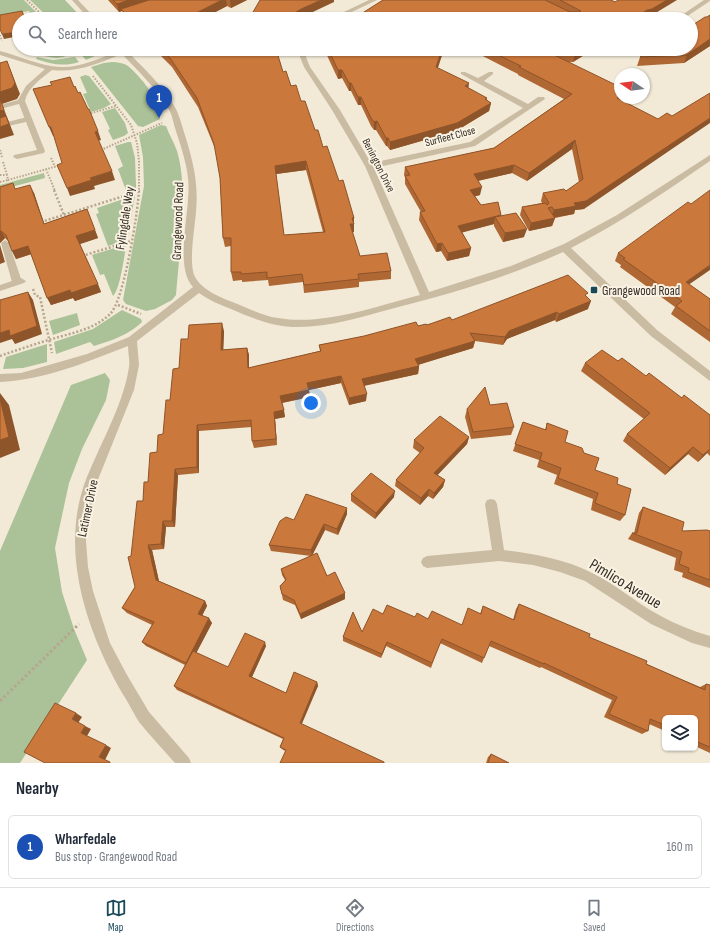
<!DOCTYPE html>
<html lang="en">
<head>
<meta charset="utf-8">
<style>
	:root { --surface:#fff; --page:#f6f6f7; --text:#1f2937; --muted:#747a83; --line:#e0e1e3; --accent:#194858 }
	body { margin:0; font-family:"Sofia Sans Condensed",sans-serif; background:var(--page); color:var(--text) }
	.controls { position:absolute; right:12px; bottom:12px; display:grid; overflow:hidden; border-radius:6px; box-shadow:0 1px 3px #0004 }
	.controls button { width:36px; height:36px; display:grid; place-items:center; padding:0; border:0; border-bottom:1px solid var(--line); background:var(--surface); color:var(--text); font:20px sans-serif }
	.compass { position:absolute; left:614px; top:68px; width:36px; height:36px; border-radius:50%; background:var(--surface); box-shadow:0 1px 3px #0004; rotate:283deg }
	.you { position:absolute; left:311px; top:403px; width:14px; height:14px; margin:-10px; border:3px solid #fff; border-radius:50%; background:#1a73e8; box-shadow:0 0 0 6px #1a73e833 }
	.badge { display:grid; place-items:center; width:26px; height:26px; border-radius:50%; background:var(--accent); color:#fff; font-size:13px; font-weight:700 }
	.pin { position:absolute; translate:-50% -33px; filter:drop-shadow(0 1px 2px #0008) }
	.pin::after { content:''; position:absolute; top:21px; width:14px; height:12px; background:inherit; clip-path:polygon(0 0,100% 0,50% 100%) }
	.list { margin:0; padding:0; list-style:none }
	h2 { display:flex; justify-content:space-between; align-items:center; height:52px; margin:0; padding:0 16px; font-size:17px }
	h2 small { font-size:13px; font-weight:400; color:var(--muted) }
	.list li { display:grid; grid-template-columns:26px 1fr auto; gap:12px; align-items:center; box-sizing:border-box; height:64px; margin:0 8px 8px; padding:0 8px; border:1px solid var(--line); border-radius:6px }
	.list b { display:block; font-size:15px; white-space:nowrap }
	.list p { margin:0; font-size:13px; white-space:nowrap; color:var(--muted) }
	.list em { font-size:13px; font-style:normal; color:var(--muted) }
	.icon { flex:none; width:22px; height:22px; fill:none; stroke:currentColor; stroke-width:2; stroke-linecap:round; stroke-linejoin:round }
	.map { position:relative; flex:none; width:710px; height:763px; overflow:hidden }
	.search { position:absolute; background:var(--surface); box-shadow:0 1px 3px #0004; left:12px; right:12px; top:12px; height:44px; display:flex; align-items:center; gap:10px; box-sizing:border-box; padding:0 14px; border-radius:22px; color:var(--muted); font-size:15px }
	.sheet { height:124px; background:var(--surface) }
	nav { display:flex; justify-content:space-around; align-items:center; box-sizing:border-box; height:56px; border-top:1px solid var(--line); background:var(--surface); font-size:11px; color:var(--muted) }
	nav a { display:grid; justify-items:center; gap:2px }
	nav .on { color:var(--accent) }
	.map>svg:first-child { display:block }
</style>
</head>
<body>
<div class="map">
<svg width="710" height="763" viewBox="0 0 710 763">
	<rect width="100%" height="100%" fill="#f2ead7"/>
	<!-- green -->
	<path fill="#abc197" d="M0,0H24L43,19H33L29,11L13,14L0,23Z
		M30,0H65L83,19H50Z
		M23,49H68L71,52C60,65 36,53 23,49Z
		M76,49H103L99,54L86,60Z
		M37,57L53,60L75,57L79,62C63,67 51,64 36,59Z
		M112,62C118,62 123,63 128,66C141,77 161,101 160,119L143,127L138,126L91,67L104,63Z
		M85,75L89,76L111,104L104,108L91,112L83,94L87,93L80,77Z
		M115,108L125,123L128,133L124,136L113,140L108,130L110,129L102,112Z
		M161,125L166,126C169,134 174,143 177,151C189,191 179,253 176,295L172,300L155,309L146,311L126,304L123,300L144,186L143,157L139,135Z
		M128,142H131L135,158L136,185V189L127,193L118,169L123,166L115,146Z
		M44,173L45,178L0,190V185Z
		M135,195L128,236L124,241L108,246L96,214L99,213L97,208Z
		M124,245L126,247C124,257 120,290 113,296L104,274L100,275L92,255Z
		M122,310L141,319L142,322C129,335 110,341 94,346L90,342L56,354L54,342L93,329Z
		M77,313L80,325L53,335L49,321Z
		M47,344V362L23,368L3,369L6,357Z
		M105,373L110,380L106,400L82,449L69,483L55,548L62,592L74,629L87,660L20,763H0V551L71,385Z"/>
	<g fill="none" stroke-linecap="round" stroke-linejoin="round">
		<!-- path-far2 -->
		<path stroke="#b6a68d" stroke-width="2" stroke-dasharray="1.5 1.5" stroke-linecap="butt" d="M27,0L46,19
			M0,35L2,41
			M72,49L77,55
			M93,76L131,125L137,143L139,161V191
			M88,114L116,106
			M0,150L2,157
			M101,150L162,123
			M51,158L55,167
			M3,162L7,175
			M46,169L55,191
			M0,175H7L8,180L61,165
			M0,182L8,180
			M139,191H140"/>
		<!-- path-far1 -->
		<path stroke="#b6a68d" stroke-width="2.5" stroke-dasharray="2 2" stroke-linecap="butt" d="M54,190L64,215
			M41,222L140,191
			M82,256L131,241
			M33,289L35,295L40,297L52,353
			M118,305L141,314
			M0,356C17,350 35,344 52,339C72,333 95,329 110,314C124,301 138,212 139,190"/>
		<!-- path -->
		<path stroke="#b6a68d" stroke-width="3" stroke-dasharray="2.5 2.5" stroke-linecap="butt" d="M0,701L79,624"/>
		<!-- lane -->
		<path fill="#cabca3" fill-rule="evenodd" d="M27,117H30V121L0,128V124Z
			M5,240L9,243L22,282L17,285L12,282L1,243Z"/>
		<!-- street -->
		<path fill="#cabca3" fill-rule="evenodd" d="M72,0H78L96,19H89Z
			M369,0H377L337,19H329Z
			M704,0H710V1L683,19H676Z
			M136,8L139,10L138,11L113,19H103Z
			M118,49H125C142,67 164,86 176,109C179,115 181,122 183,129C192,157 199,182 196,211C195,228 188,263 195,277C203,291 222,298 235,303C250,309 263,316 278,318C323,326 377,306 420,295L365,166L332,110L304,67L300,57L301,49H307L306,57L310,67L340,110L371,163L470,142L523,108L461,74V72H465L478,78L489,72H493V74L484,81L528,104L538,97H544L545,99L475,146L374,168L429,292L511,266L564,244L617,215L710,155V161C665,192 620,223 571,248L657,330L710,371V381L651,336L563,252C508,277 450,294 391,309C361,317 330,327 298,327C274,327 254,319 231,309C220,305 209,300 199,293L137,341L139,365L134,390L95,487L86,541L88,567L93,591L110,643L127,675L149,712L189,758L191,763H175C163,749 150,736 139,722C134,714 129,704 124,696C88,635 60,555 84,485C98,447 123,407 129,367C130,360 128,353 128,346C87,362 44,380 0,382V374L21,373L87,354L129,337L193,287C173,266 192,207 188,178C186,160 180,144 175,128C173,121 172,114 168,108C156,88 138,71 122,54C99,63 77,73 52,70C41,79 28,87 25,101L45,151L44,153L17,159L13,157L14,155L37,150L19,104L0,109V105L18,100L26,86L45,69L0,55V51C20,56 39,66 60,67C80,68 100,58 119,51Z
			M21,278L26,281L24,283L0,291V285Z
			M491,499L495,500L497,504L504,550C534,554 565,559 592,573C616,584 636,603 659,615C675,624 693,631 710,636V648L692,643L651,624L585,581L560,572L533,565L499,561L427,568L423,566L421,562L423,558L427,556L492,550L485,504L487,500Z"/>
	</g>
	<!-- wall -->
	<path fill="#af6734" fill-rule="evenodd" d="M108,0H247L231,8L227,6L202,19H126L124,17L122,11L119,12Z
		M383,0H611L649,17L644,18L642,19H353Z
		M710,15V46L684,63L637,66L640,57Z
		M154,49H276L283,72L301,101L339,181L354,218V232H352L360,256L391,271V279L359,282V287L304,293L303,282L269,286L268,280L242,282V280L233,281L231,272V246L225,247L223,238L220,178L216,151L198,107L172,67ZM306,170L323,232L284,235L276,174Z
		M324,49H444L438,68L491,103L489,111L456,131L390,150L387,146H386L376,130H374L371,126L361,105H358L351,91H349L342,78L338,79Z
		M469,49H594L573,62H567L620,98H625L622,101L584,209L575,210L574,214L555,218L552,226L529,231L520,215L522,207L542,203L541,201L543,193L566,191L579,182L572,149L527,181L512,173L478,181L480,195L475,196L481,205L501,216L524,237L503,242L494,226V224L462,232L471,248L469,256L447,261L441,251L436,252L419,220L420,212H421L405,184V177L404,175L405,167L494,148L564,99L518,75V74Z
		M0,187L16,189L34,193L44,224L87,209L98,238L80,244L101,292L75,301L73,298L51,305L31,254L16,259L8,241L5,238L0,243Z
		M618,253L689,284L710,299V342L671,314L675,307L620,267L621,265L615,261Z
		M587,297L588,309L556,322L555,320L507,339L503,345L475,341L473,348L418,365L419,366L418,374L364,386L366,401L349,405L341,383L309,390L310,397L282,403L285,417L275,419L277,445L254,448L252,441V427L199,431V473L178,475L175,527H166L164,549L152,550L159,581L205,601L207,606L202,615L212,623L196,653L228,667L266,646L252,677L286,693L317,682L318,686L285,751L282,749L280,747L283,739L177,690L174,686L185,665L146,646L142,642L152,625L127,613L122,608L135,587L131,556L143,501L148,482L163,434L170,400L188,339L224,331L223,350L247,348L249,355V368L320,351L319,345L418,326Z
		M618,361L646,376L710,415V456L707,453L698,462L688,454L665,475L623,441L627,434L644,419L581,371L585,363Z
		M490,405L514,427L511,435L471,439L465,417L467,409Z
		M523,422L545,430L547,423L565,442L584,453L595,470L617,484L625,515L620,521L591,510L593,499L554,484L557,475L537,467L539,460L513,451Z
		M469,437L467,444L437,475L445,480L443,487L433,499L428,496L420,505L395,486L396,480L420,453L413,448L414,440Z
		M351,494L394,497L375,519L351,501Z
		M643,507L682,531H710V588L682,577L683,573L674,570L676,558L628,539L632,533H634L639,513Z
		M347,508V514L338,535L325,530L312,555L345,599L301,619L295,605L283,600L280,586L285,580L282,575L281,569L311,556L271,551L269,545Z
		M519,604L589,637L646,664L700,687L706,684L710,685V753L695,746V718H665V731L649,724L648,731L642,734L604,717L612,700L541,667L540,668L489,646L484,658L482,663L440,643L431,668L386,646L381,658L343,641V637L362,632L383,614L428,619L462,625L480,614L483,606L513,620L516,609Z
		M491,754L509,763H486L488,757Z"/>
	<!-- shaded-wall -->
	<path fill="#8e542a" d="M129,0H156L121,9L122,11L119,12L117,4Z
		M222,0H226L227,6L202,19H195L194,14Z
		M230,0H247L231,8Z
		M321,0H334V2L298,19H284L301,9Z
		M667,0H677L649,17L644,18L642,19H632L647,10Z
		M19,32V36L4,39L2,34Z
		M710,39V46L684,63L687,55Z
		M442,49H444L435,75L436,67Z
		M583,49H594L573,62L575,54Z
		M7,61L20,94L17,99L2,104L14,135L0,139V92Z
		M338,70H342V78L338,79Z
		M349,83H351V91H349Z
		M469,83L468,92L465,86Z
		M620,96V98H625V99L614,107L617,98Z
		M358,97H361V105H358Z
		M487,98L486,106L491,103L489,111L456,131L390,150V142Z
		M710,118V123L584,209L575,210L574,214L551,218L554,210L574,203Z
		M377,121L376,130H374V122Z
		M49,127H51L55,136H53Z
		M98,131L101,140L98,141L95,132Z
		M386,138H388L387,146H386Z
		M575,140L572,149L527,181L529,173Z
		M306,161V170L276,174L275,166Z
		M514,165L512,173L472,182L474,174Z
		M112,171L115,180L94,186L95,189L70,196L67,188L90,178Z
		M30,185L34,193L47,232L44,224Z
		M482,187L480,195L469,198L470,190Z
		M501,215L499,223L495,217L494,224L457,234L458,226Z
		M352,218H354V232L350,233V224Z
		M555,218L552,226L529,231L531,223Z
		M527,229L524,237L503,242L505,233Z
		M95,230L98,238L80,244L76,236Z
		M0,231H1L5,238L0,243Z
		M442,243L441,251L436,252L437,244Z
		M0,245L5,262L0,264Z
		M28,246L32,254L16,259L12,251Z
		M471,248L469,256L447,261L448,253Z
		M710,265V270L681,290L686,282Z
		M98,284L101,292L75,301L73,298L51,305L47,298L70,290Z
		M28,292L33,300L42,334L15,344L12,339L0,343V333L9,330Z
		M591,301L588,309L556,322L559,314Z
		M557,312L555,320L507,339L503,345L505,337L509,331Z
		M222,323L224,331L223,358L221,350Z
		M475,341L473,348L414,366L415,359Z
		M247,348L249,355V376L248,368Z
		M419,366L418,374L362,386V379Z
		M341,376V383L309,390L310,397L281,403L280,396L307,383Z
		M0,393L9,405L20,450L0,458Z
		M367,394L366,401L349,405V398Z
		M284,410L285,417L275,419L277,445L276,439L274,412Z
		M197,425L199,431V473L197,467Z
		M469,437L467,444L433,480L434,473Z
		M693,447L688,454L665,475L670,468Z
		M710,449L707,453L698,462L703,455Z
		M175,469L178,475L175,527L172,521Z
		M445,480L443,487L433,499L434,493Z
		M429,489L428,496L420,505L421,498Z
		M395,491L394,497L375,519L376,513Z
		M347,508V514L338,535L337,529Z
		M163,521L166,527L164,549L161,544Z
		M324,524L325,530L312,556L311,550Z
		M148,545L152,550L160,586L156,580Z
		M345,593V599L301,619L300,614Z
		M205,601L207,606L201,618L198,614Z
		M209,618L212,623L189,667L186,663Z
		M265,642L266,646L251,679L249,676Z
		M387,642L386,646L381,658L382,654Z
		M317,682L318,686L301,726L300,723Z
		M76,713L82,717L78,723L72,719Z
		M85,726L91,729L87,736L81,733Z
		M106,745L111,748L105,760L99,757Z"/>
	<!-- building -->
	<path fill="#cb783c" stroke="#8e542a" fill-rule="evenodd" d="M113,0H129L117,4Z
		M149,0H222L194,14L200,19H129L128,18L129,17L121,9Z
		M260,0H321L301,9L284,19H249Z
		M383,0H545L570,12H579L581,11L560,0H611L615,2L618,0H667L652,9L647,10L632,19H353Z
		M22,11L25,19H19V32L2,34L0,29V15Z
		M710,15V39L687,55L640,57L654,49H691V26L705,17H707Z
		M160,49H276L283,72L286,71L291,86L296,85L301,101H305L315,130H318L323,147L327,146L339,181L343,180L354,218H352L354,224H350L360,256L387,253L391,271L358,274L359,279L304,285L302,274L267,278V272L241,274V272H231V238H223L220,178L214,144L197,98L170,58ZM306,161L325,232L284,235L275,166Z
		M328,49H442L436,67L469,83L465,86L487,98L485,99L491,103L457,123L390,142L388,138H386L377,121L374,122L371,118L361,97H358L351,83H349L342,70H338Z
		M486,49H583L575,54L544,50L620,87V96L617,98L658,119L667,113L672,116L710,93V118L586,201L574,203L576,206L554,210L552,207L548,208L555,218L531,223L522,207L545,203L547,205L549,203L543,193L564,189L566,191L583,179L575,140L529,173L514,165L474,174L482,187L470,190L481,205L498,202L501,215L458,226L471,248L448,253L442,243L437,244L420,212L425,211L405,176L410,175L405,167L494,148L572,94L519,67L521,66Z
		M7,61L15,83L12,88L0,92V63Z
		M70,77L74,87L75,86L78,93L80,92L88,109H89L98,131L95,132L112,171L90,178L92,180L67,188L57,165L62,163L51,127H49L33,89L52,85L50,82Z
		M0,99L4,110L0,111Z
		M6,116L9,124L0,127V118Z
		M13,183L15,189L30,185L44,224L87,209L95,230L76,236L98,284L71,293L70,290L47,298L28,246L12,251L6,235L1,231H0V187Z
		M710,190V265L686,282L710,299V331L676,306L682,301L623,259L625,258L618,253L688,202L691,204Z
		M516,213L527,229L505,233L495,217Z
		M568,275L588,293L585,295L591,301L559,314L557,312L509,331L505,337L470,333L475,341L415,359L419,366L362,379L367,394L349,398L341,376L307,383L309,390L280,396L284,410L274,412L276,439L252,441L251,420L197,425V467L175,469L172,521H163L161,544L148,545L156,580L205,601L198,614L209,618L186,663L142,642L154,622L122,608L135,587L128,557L131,556L137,501H143L144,482H148L150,453L157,452L158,435L163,434L166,400H170L173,369L179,368L181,339H188L189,325L222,323L221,350L247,348L248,368L321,351L319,345L364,336L416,322L418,326L426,324L427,325L450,317L452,320Z
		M28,292L37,326L10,336L9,330L0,333V300Z
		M602,350L618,361L622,358L646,376L649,373L682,398L684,395L710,415V449L703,455L693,447L670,468L627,434L650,413L585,363Z
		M485,387L490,405L507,403L514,427L473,432L467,409Z
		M0,398L9,437L0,440Z
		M440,416L469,437L434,473L445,480L434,493L429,489L421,498L396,480L424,448L414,440Z
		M523,422L546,430L547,423L568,431L565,442L582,448L584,453L599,458L595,470L618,478L617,484L631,489L625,515L595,503L598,493L558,478L561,468L540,460L542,453L515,444Z
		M371,473L395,491L376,513L351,494Z
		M306,494L347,508L337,529L324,524L311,550L269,545L280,521L286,517L294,520Z
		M643,507L684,522L682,531L707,530L710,531V580L688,572L689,568L679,564L682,552L632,533H637Z
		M317,553L327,576L335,572L345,593L300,614L294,600L282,594L280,586L286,580L281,569Z
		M519,604L590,634L589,637L647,661L646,664L705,690L706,684L710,685V747L695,741V718H665V725L650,719L648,731L609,714L617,697L544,663V664L491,641L484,658L442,639L432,663L387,642L382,654L343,637L353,612L362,632L373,609L383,614L387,605L415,617L417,613L428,619L432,611L462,625L468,608L481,614L483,606L514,620Z
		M245,633L265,642L249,676L286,693L294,672L317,682L300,723L384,762V763H280L286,750L280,747L284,738L174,686L193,651L228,667Z
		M55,703L76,713L72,719L85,726L81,733L106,745L99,757L110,762V763H45L24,752Z
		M491,754L509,763H488Z"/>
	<!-- markers -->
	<rect fill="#194858" stroke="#faf3e3" stroke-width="1.5" x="590" y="286" width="8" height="8" rx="2"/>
	<g text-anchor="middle" stroke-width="4" stroke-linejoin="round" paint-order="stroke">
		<!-- far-street labels -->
		<g font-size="11" fill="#352d25" stroke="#faf3e3">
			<text transform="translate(450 136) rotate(-15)" y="4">Surfleet Close</text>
			<text transform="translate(379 165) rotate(63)" y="4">Benington Drive</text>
		</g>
		<!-- street labels -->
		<g font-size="13" fill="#352d25" stroke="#faf3e3">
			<text transform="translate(124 218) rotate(-81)" y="5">Fylingdale Way</text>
			<text transform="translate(177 221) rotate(-88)" y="5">Grangewood Road</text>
			<text transform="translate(87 508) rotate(-78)" y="5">Latimer Drive</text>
		</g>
		<!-- poi labels -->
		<g font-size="13" fill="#352d25" stroke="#faf3e3" text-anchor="start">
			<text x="602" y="295">Grangewood Road</text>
		</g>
		<!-- near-street labels -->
		<g font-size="16" fill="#352d25" stroke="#faf3e3">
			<text transform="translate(626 583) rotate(31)" y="6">Pimlico Avenue</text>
		</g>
	</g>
</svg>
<div class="controls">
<button><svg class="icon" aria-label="layers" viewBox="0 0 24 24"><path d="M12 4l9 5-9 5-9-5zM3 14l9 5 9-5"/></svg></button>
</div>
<svg class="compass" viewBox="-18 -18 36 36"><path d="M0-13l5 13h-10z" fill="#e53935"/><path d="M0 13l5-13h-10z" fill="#747a83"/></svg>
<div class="you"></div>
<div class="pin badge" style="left:159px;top:118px;background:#1a4fb4">1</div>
<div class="search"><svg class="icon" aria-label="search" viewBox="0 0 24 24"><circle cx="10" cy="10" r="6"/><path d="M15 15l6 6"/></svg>Search here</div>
</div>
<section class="sheet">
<h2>Nearby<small></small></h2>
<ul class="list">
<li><span class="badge" style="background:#1a4fb4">1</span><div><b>Wharfedale</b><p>Bus stop · Grangewood Road</p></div><em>160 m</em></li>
</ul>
</section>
<nav>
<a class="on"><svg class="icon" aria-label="map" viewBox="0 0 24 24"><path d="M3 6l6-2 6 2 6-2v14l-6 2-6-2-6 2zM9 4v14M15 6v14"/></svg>Map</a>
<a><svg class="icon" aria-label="directions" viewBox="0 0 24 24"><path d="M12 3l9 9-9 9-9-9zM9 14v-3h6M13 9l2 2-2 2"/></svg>Directions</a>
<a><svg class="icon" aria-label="saved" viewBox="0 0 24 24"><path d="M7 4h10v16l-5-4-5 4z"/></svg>Saved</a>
</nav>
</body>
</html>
